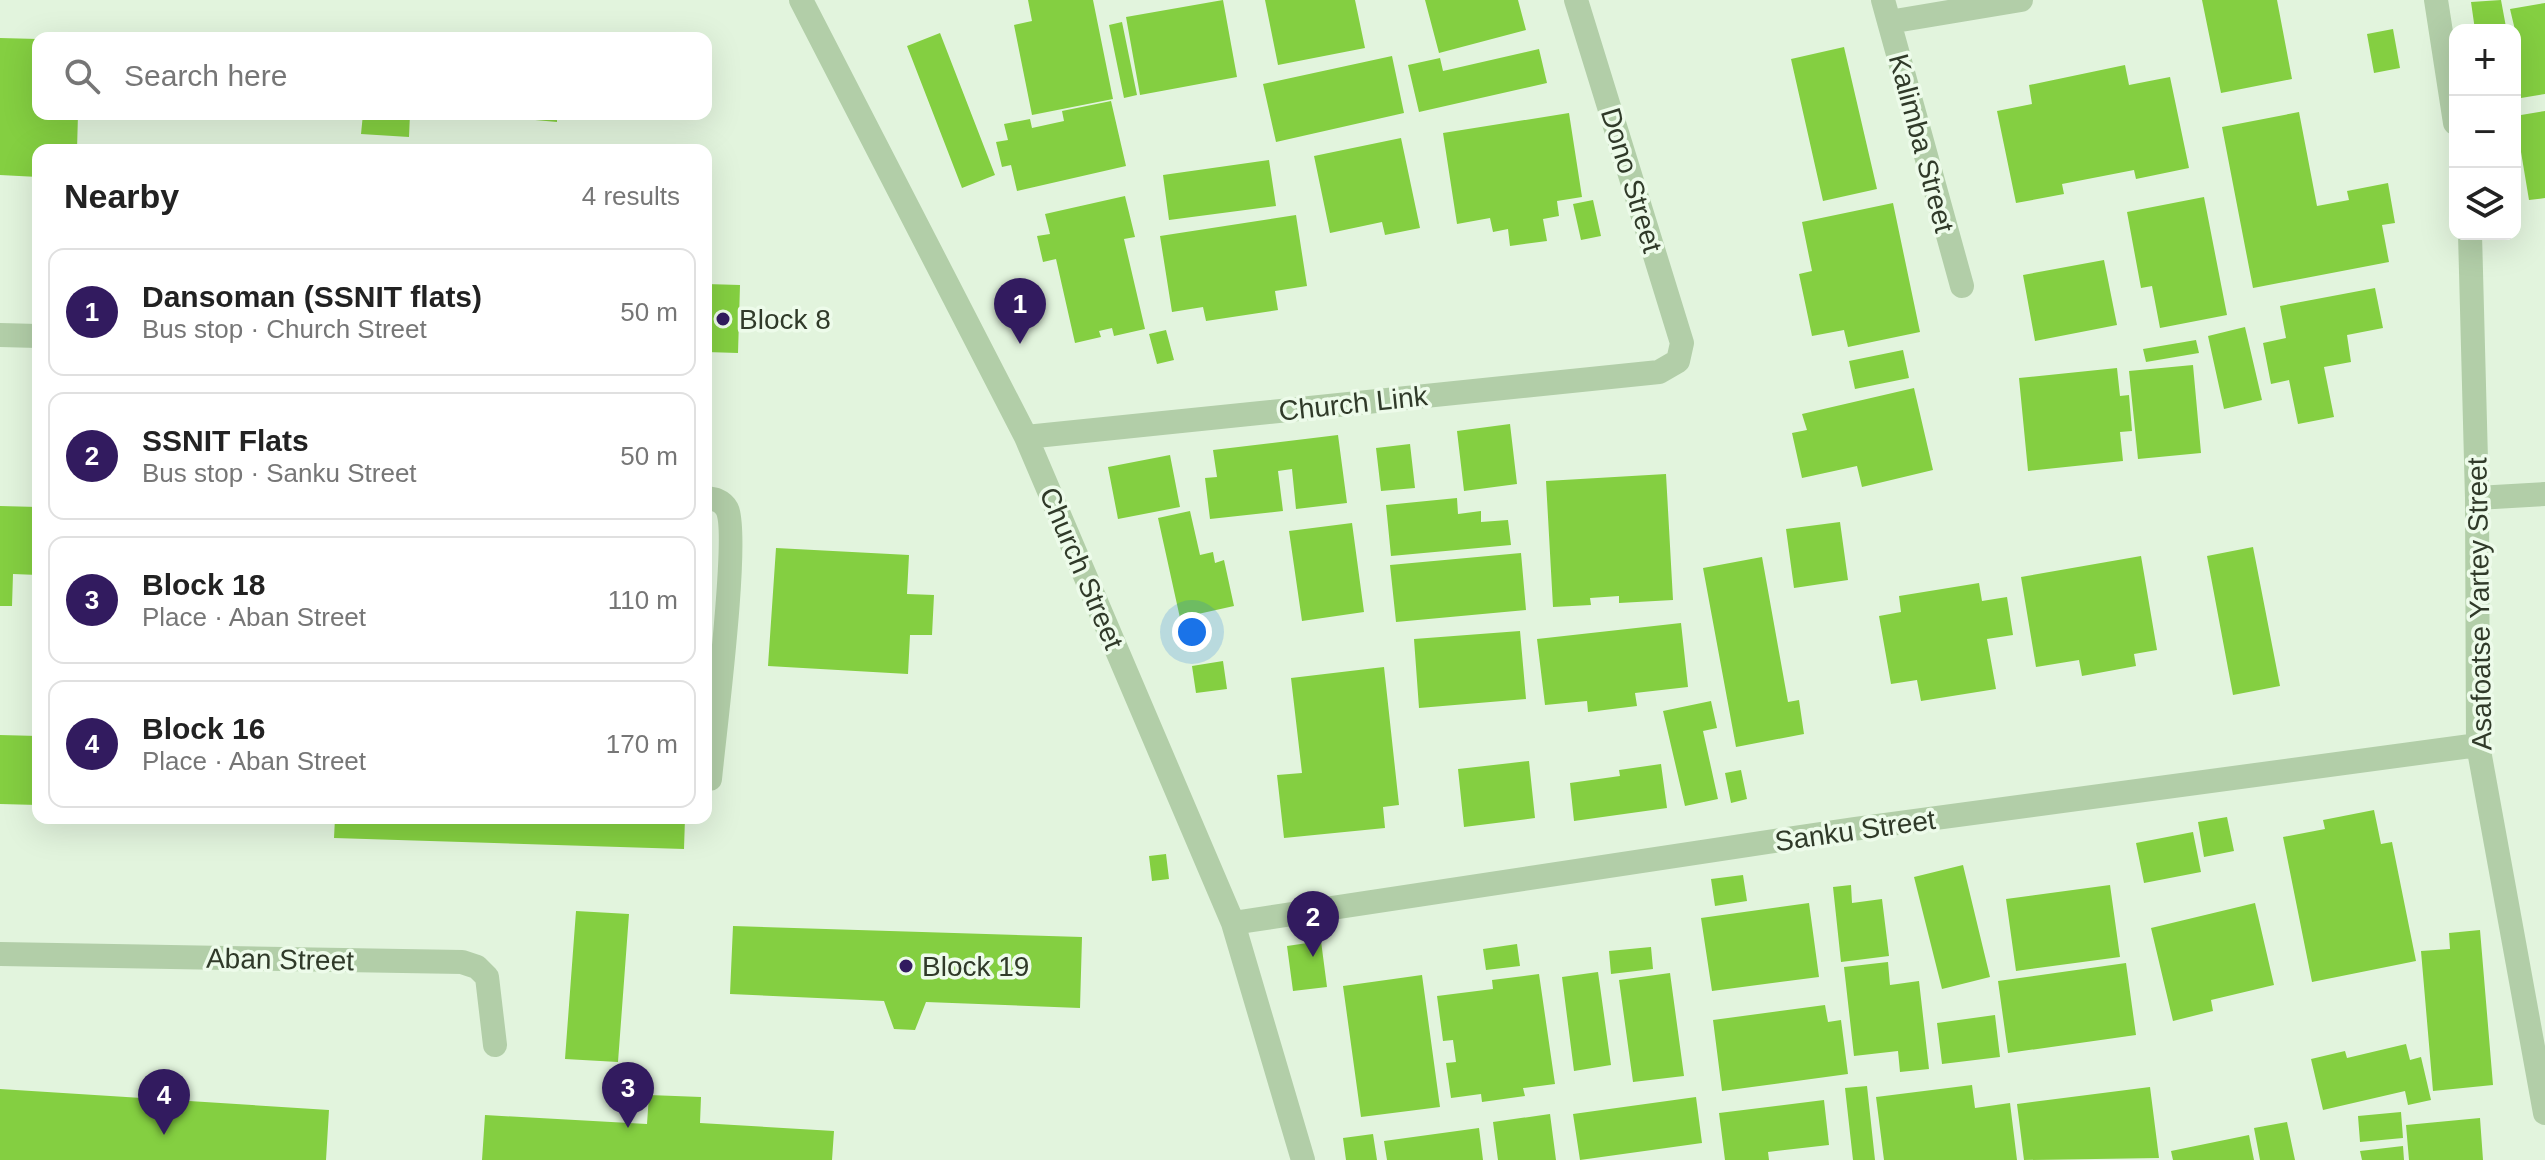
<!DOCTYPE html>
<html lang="en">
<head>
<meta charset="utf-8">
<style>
	:root { --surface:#fff; --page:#f6f6f6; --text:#222; --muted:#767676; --line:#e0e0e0; --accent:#321b5f }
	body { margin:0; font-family:Helvetica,sans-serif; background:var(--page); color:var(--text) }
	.controls { position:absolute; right:24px; top:24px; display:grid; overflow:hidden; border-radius:16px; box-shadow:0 8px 32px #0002 }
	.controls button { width:72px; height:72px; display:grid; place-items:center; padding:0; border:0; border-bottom:2px solid var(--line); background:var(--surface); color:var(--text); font:40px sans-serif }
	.you { position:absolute; left:1192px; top:632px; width:28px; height:28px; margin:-20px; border:6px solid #fff; border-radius:50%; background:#1a73e8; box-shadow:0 0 0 12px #1a73e833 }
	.badge { display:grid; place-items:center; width:52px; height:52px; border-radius:50%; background:var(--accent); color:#fff; font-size:26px; font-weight:700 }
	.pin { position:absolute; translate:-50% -66px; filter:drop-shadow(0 2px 4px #0008) }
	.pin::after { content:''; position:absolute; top:42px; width:28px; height:24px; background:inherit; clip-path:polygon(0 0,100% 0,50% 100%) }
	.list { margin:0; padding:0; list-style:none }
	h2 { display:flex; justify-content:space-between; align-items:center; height:104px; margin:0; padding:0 32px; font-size:34px }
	h2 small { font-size:26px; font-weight:400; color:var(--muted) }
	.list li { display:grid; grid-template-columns:52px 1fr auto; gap:24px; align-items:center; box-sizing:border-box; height:128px; margin:0 16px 16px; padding:0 16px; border:2px solid var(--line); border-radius:16px }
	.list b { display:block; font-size:30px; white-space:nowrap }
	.list p { margin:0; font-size:26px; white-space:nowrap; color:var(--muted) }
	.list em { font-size:26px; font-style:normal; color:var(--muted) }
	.icon { flex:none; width:44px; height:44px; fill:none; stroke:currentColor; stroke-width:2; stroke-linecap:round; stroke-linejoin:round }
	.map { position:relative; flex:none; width:2545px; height:1160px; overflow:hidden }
	.search { position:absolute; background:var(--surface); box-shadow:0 8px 32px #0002; left:32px; top:32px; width:680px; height:88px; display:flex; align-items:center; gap:20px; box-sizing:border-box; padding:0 28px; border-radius:16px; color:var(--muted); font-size:30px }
	.panel { position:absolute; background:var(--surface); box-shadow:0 8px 32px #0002; left:32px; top:144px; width:680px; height:680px; border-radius:16px }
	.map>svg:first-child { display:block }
</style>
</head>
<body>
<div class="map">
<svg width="2545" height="1160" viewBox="0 0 2545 1160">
	<rect width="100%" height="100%" fill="#e2f4dd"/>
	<!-- building -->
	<path fill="#84cf41" d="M1028,0H1093L1113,99L1032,115L1014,25L1032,21Z
		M1223,0L1237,77L1140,95L1126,17Z
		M1265,0H1355L1365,48L1278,65Z
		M1425,0H1518L1526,30L1439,53Z
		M2202,0H2277L2292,79L2221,93Z
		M2501,0L2506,27L2475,30L2471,2Z
		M2545,3V94L2515,99V30L2510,9Z
		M1122,22L1137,95L1124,98L1109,25Z
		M2393,29L2400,68L2374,73L2367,34Z
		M213,33L260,36V38H213Z
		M940,33L995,175L962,188L907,46Z
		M0,38L38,39V114H78L77,150H38V177L0,175Z
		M1844,47L1877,189L1823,201L1791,59Z
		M1539,49L1547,83L1419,112L1408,65L1440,58L1443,71Z
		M1392,56L1404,113L1276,142L1263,84Z
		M2125,65L2129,85L2170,77L2189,168L2136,179L2134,170L2062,184L2064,194L2016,203L1997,111L2032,104L2029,85Z
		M1111,101L1126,166L1017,191L1011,165L1002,167L996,142L1008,140L1004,124L1030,119L1032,128L1064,121L1062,111Z
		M2545,111V198L2529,200L2515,116Z
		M2299,112L2317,206L2349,200L2347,191L2388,183L2395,223L2382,225L2389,262L2253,288L2222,127Z
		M1569,113L1582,197L1557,201L1559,216L1543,219L1547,241L1510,246L1508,229L1493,232L1490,218L1457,224L1443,133Z
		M363,114H410L409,137L361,134Z
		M470,114H557V122Z
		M1401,138L1420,228L1385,235L1382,222L1330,233L1314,156Z
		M1269,160L1276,206L1169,220L1163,175Z
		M1125,196L1135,237L1124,239L1145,329L1114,336L1112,328L1099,331L1101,337L1075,343L1056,259L1043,262L1037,236L1050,234L1045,214Z
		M2204,197L2227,315L2160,328L2152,286L2141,288L2127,212Z
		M1593,200L1601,236L1581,240L1573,204Z
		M1893,203L1920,332L1848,347L1844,330L1812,336L1799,274L1812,271L1802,222Z
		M1296,215L1307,286L1275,291L1278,310L1206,321L1203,307L1172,312L1160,236Z
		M2104,260L2117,325L2035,341L2023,275Z
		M706,284L740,285L738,353L706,352Z
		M2375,288L2383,328L2347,335L2351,362L2324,367L2334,417L2298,424L2289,380L2271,384L2263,343L2286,338L2280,306Z
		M2245,327L2262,400L2224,409L2208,336Z
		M1166,330L1174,360L1157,364L1149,334Z
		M2196,340L2199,353L2146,362L2143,349Z
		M1903,350L1909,378L1855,389L1849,361Z
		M2193,365L2201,453L2138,459L2129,371Z
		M2117,368L2120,396L2129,395L2132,431L2120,432L2123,461L2028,471L2019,378Z
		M1914,388L1933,470L1862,487L1857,466L1802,478L1792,433L1807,430L1802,414Z
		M1510,424L1517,484L1464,491L1457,431Z
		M1338,435L1347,503L1296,509L1292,469L1278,471L1283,511L1210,519L1205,478L1217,477L1213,450Z
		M1410,444L1415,488L1381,491L1376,448Z
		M1170,455L1180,507L1118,519L1108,467Z
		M1666,474L1673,600L1619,603V596L1590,598L1591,605L1553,607L1546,481Z
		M1457,498L1458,514L1481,511V522L1508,520L1511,545L1391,556L1386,505Z
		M0,506L38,507V575L13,574L12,606H0Z
		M1190,511L1200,555L1213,552L1215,563L1224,560L1234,606L1180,618L1158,518Z
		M1840,522L1848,580L1794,588L1786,529Z
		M1352,523L1364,612L1302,621L1289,531Z
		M2253,547L2280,686L2233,695L2207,556Z
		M776,548L909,555L907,594L934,595L932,635H910L908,674L768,666Z
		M1521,553L1526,610L1396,622L1390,565Z
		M2141,556L2157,650L2134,654L2136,666L2082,676L2079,660L2036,667L2021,577Z
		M1762,557L1788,702L1799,700L1804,734L1736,747L1703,568Z
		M1979,583L1982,601L2007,597L2013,635L1987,639L1996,689L1921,701L1917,680L1891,684L1879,616L1901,612L1899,596Z
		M1681,623L1688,687L1635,693L1637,706L1588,712L1587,701L1545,705L1537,639Z
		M1520,631L1526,699L1419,708L1414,639Z
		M1223,661L1227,689L1196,693L1192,666Z
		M1384,667L1399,805L1383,807L1385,828L1284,838L1277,775L1302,773L1291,678Z
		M1711,701L1717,728L1703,731L1718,799L1685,806L1663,711Z
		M0,735L38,736V805L0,804Z
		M1529,761L1535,818L1464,827L1458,769Z
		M1661,764L1667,808L1574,821L1570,783L1620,776L1619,770Z
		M1741,770L1747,799L1731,803L1725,773Z
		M2374,810L2381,844L2392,842L2416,961L2312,982L2283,837L2325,829L2323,820Z
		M2227,817L2234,851L2204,857L2198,822Z
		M335,818H685L684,849L334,838Z
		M2193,832L2201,872L2144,883L2136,843Z
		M1166,854L1169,879L1152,881L1149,856Z
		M1963,865L1990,977L1942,989L1914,877Z
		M1743,875L1747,901L1715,906L1711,879Z
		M1851,885L1852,903L1882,899L1889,956L1841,962L1833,887Z
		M2110,885L2120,957L2016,971L2006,899Z
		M1809,903L1819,977L1712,991L1701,918Z
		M2255,903L2274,985L2211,1000L2213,1011L2173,1021L2151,928Z
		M576,911L629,914L618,1062L565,1059Z
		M733,926L1082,937L1080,1008L926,1002L915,1030L894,1029L884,1001L730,994Z
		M2480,930L2493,1085L2433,1091L2421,951L2450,949L2449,933Z
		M1321,941L1327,987L1293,991L1287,946Z
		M1517,944L1520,966L1486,970L1483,949Z
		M1651,947L1653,969L1611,974L1609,951Z
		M1888,962L1890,985L1919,981L1929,1069L1900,1072L1898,1051L1854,1056L1844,967Z
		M2126,963L2136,1035L2008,1053L1998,981Z
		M1598,972L1611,1065L1574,1071L1562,977Z
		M1670,973L1684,1076L1633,1082L1619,980Z
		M1539,974L1555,1084L1523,1088L1525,1096L1482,1102L1481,1094L1451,1098L1446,1063L1456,1062L1453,1040L1443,1041L1437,996L1493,989L1492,980Z
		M1422,975L1440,1107L1361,1117L1343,986Z
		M1825,1005L1828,1022L1841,1020L1848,1074L1722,1091L1713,1020Z
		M1995,1015L2000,1057L1942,1064L1937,1023Z
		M2406,1044L2410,1060L2421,1057L2431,1100L2408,1105L2405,1091L2323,1110L2311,1059L2345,1051L2347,1058Z
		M1972,1085L1975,1108L2010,1103L2017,1160H1884L1876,1097Z
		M1867,1086L1875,1160H1853L1845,1088Z
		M2150,1087L2159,1158L2024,1160L2017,1104Z
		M0,1089L329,1110L326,1160H0Z
		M649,1095L701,1097L700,1123L834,1131L832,1160H482L485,1115L647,1124Z
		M1696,1097L1702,1143L1580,1160L1573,1114Z
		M1824,1100L1829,1145L1768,1152L1769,1160H1725L1719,1113Z
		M2401,1112L2403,1138L2360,1142L2358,1116Z
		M1550,1114L1556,1160H1498L1493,1122Z
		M2480,1118L2483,1160H2409L2406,1125Z
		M2287,1122L2295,1160H2260L2254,1128Z
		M1479,1128L1483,1160H1387L1384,1141Z
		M1373,1134L1377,1160H1346L1343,1138Z
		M2249,1135L2254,1160H2173L2171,1151Z
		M2403,1146L2404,1160H2362L2360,1151Z"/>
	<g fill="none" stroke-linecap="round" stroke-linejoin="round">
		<!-- minor -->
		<path stroke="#b2cea8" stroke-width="24" d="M801,0L1026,437L1233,923L1303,1160
			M1883,0L1962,286
			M2436,0L2455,123
			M1889,22L2021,0
			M2470,234L2477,498L2478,745L2545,1113
			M0,335L38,336
			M1026,437L1659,372L1678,361L1682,343L1576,0
			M706,498C714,499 722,500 727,509C740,535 714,736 710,779
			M2477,498L2545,494
			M1233,923L1854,829L2478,745
			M0,954L462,962L477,967L487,977L495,1045"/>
	</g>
	<!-- markers -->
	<g fill="#321b5f" stroke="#edfbea" stroke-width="3">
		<circle cx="723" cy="319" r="8"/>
		<circle cx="906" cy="966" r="8"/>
	</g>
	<g text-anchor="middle" stroke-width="7" stroke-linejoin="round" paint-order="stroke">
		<!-- street labels -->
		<g font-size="28" fill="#303a29" stroke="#edfbea">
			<text transform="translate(1922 143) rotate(75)" y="10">Kalimba Street</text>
			<text transform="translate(1632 180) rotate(73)" y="10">Dono Street</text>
			<text transform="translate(1353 403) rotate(-6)" y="10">Church Link</text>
			<text transform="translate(1082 568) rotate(67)" y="10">Church Street</text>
			<text transform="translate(2479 604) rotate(-91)" y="10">Asafoatse Yartey Street</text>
			<text transform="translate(1855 830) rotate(-8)" y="10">Sanku Street</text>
			<text transform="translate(280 959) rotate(1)" y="10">Aban Street</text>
		</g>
		<!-- poi labels -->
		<g font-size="28" fill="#303a29" stroke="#edfbea" text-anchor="start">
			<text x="739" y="329">Block 8</text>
			<text x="922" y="976">Block 19</text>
		</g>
	</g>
</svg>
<div class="controls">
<button>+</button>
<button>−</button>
<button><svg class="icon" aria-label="layers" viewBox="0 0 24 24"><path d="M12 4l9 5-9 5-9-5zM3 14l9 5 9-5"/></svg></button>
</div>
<div class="you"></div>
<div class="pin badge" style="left:1020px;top:344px">1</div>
<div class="pin badge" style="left:1313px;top:957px">2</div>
<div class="pin badge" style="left:628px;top:1128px">3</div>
<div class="pin badge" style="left:164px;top:1135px">4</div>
<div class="search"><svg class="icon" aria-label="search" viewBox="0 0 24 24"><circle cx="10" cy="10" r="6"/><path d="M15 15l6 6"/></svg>Search here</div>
<section class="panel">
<h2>Nearby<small>4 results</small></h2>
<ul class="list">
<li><span class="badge">1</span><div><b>Dansoman (SSNIT flats)</b><p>Bus stop · Church Street</p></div><em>50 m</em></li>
<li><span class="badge">2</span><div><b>SSNIT Flats</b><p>Bus stop · Sanku Street</p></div><em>50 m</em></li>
<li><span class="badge">3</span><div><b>Block 18</b><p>Place · Aban Street</p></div><em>110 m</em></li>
<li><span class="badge">4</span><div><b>Block 16</b><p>Place · Aban Street</p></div><em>170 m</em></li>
</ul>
</section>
</div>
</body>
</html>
